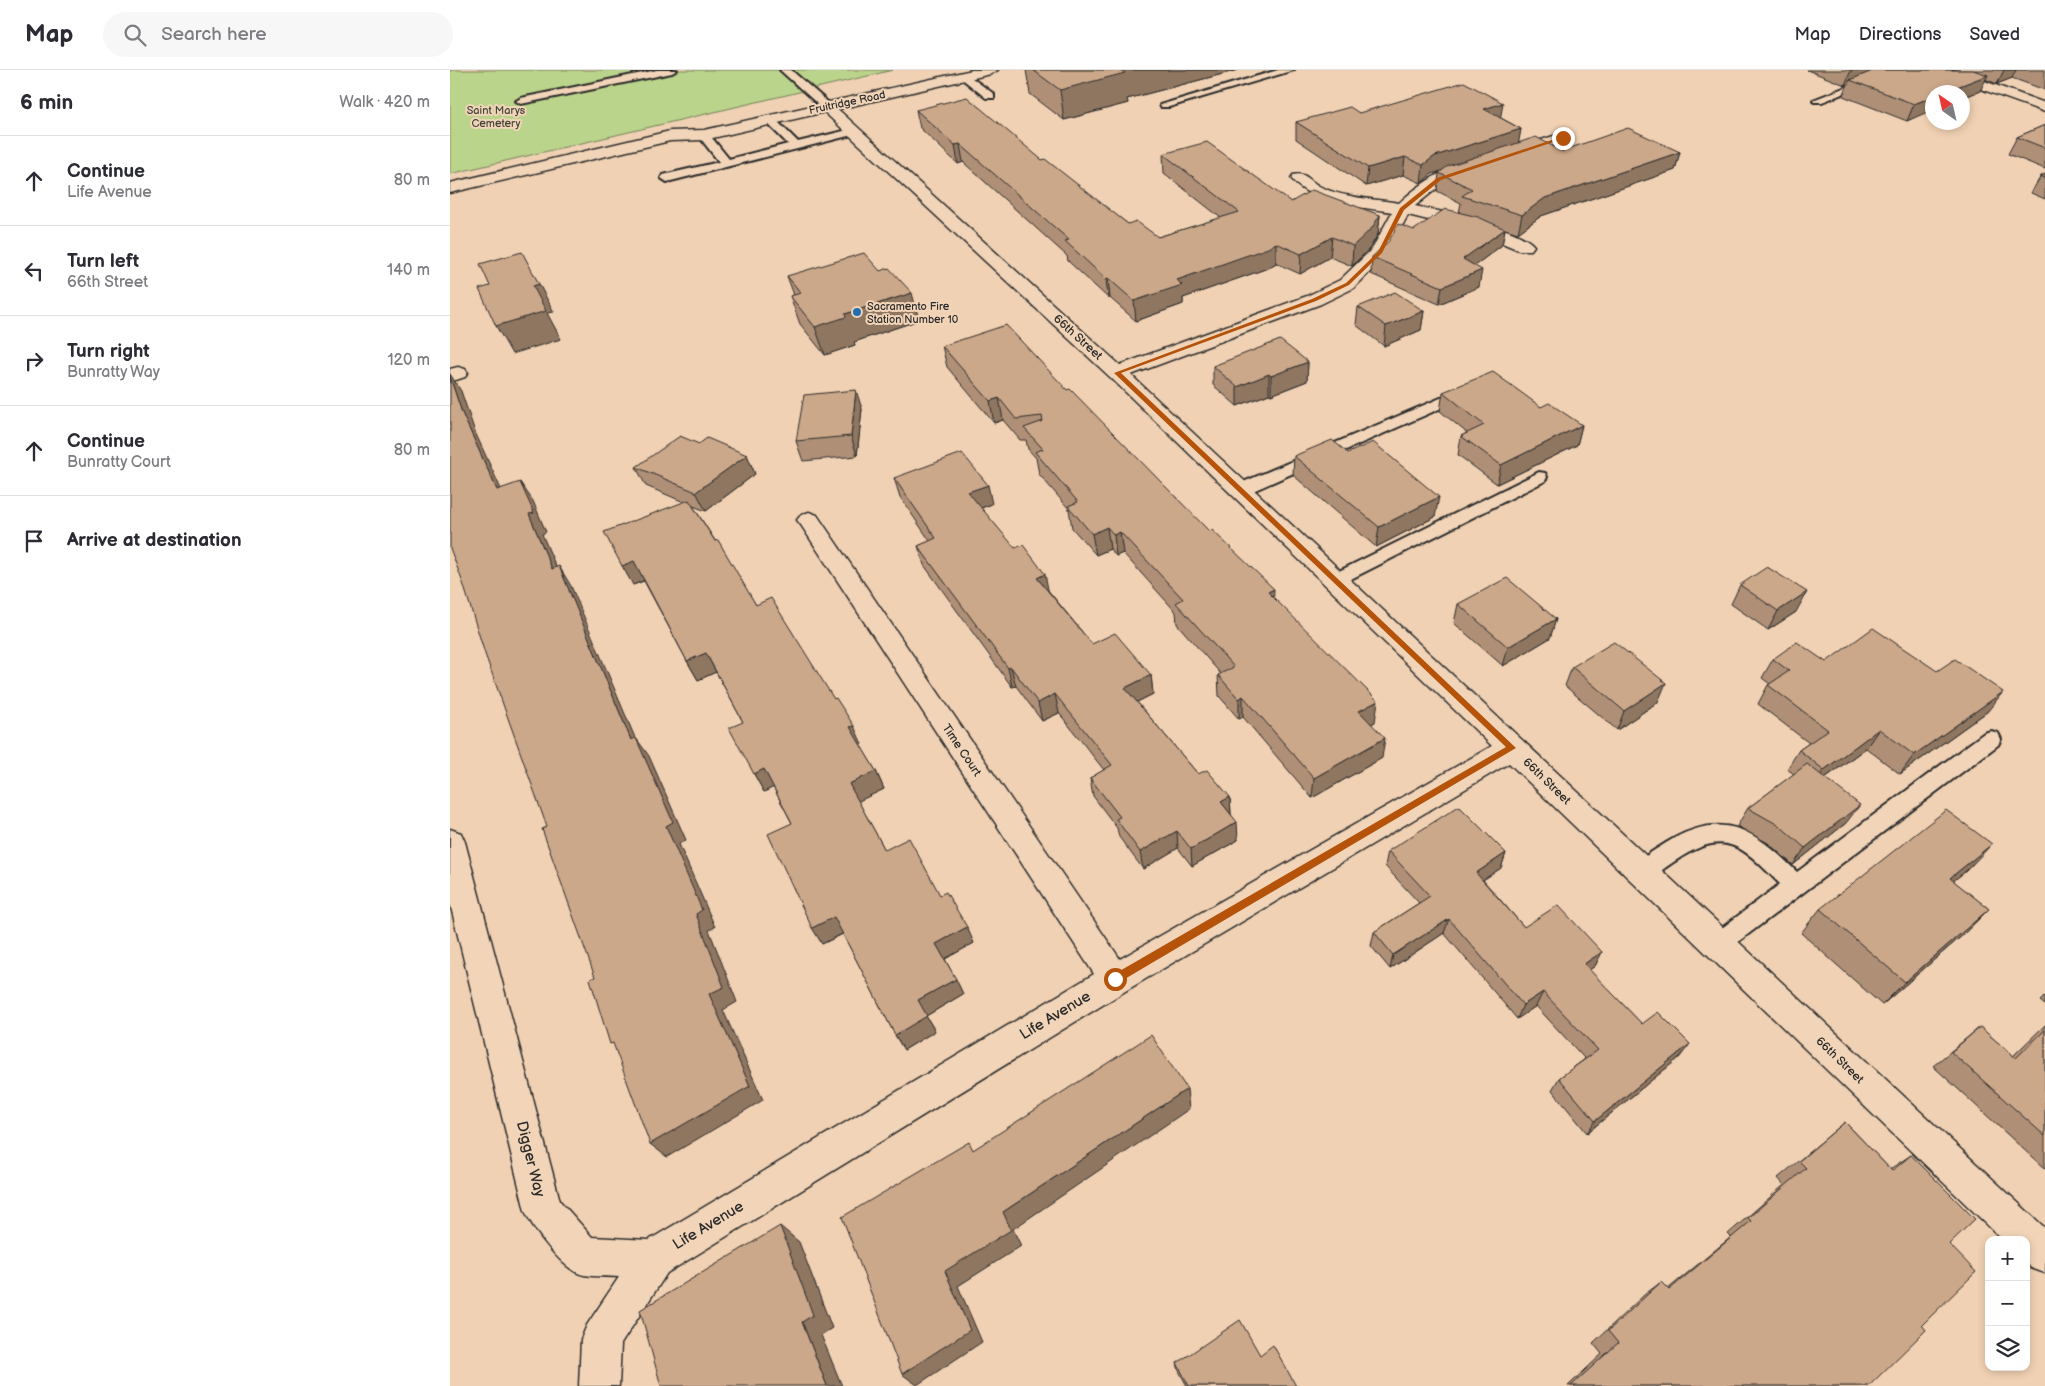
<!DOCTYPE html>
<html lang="en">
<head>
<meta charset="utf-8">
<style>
	:root { --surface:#fff; --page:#f7f7f7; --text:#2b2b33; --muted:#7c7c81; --line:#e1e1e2 }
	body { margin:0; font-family:"Balsamiq Sans",sans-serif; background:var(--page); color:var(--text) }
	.controls { position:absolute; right:15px; bottom:15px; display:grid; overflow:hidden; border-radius:10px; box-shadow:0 2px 8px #0003 }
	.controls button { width:45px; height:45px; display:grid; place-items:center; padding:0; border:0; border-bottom:1px solid var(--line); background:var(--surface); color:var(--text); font:25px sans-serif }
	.compass { position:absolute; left:1475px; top:15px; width:45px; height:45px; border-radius:50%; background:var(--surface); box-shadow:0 2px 8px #0003; rotate:326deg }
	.stop { position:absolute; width:15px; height:15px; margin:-11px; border:4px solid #b45309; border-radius:50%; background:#fff }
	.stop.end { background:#b45309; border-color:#fff; box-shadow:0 1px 5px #0008 }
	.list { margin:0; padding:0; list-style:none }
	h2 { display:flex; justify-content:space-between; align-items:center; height:65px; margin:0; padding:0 20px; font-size:21px }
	h2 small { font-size:16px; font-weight:400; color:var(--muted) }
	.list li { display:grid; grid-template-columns:32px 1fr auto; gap:15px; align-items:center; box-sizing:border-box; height:90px; padding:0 20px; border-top:1px solid var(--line) }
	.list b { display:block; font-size:19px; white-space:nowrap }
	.list p { margin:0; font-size:16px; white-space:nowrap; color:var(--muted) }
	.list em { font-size:16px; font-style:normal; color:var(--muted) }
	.icon { flex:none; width:28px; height:28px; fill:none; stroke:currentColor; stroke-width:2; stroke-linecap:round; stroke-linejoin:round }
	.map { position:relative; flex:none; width:1595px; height:1316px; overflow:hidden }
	header { display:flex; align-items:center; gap:30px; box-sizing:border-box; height:70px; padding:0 25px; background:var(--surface); border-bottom:1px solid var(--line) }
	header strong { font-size:24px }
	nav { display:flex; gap:28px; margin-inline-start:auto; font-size:18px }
	.search { width:350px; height:45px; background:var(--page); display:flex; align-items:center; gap:12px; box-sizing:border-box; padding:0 18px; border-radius:28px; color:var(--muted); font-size:19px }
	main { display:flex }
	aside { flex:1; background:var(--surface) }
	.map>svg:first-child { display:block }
</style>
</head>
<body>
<header>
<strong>Map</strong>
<div class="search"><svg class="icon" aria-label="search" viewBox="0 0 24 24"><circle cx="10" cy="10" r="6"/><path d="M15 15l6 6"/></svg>Search here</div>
<nav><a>Map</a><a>Directions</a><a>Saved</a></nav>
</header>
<main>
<aside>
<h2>6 min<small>Walk · 420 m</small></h2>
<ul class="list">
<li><svg class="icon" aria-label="ahead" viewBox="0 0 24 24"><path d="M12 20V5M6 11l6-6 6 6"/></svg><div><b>Continue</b><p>Life Avenue</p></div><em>80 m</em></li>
<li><svg class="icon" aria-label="left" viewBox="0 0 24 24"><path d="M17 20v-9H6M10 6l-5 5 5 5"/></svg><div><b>Turn left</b><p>66th Street</p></div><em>140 m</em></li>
<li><svg class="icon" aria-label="right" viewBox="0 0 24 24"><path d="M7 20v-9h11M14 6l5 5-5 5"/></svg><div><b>Turn right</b><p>Bunratty Way</p></div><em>120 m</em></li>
<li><svg class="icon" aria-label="ahead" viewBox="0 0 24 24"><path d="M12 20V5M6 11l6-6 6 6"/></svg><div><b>Continue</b><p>Bunratty Court</p></div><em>80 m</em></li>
<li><svg class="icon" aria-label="arrive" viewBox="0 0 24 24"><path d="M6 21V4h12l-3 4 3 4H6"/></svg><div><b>Arrive at destination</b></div></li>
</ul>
</aside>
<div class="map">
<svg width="1595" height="1316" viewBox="0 0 1595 1316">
	<rect width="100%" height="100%" fill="#f1d1b3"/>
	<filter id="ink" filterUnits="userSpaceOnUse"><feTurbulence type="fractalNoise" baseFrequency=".02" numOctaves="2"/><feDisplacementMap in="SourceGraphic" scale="10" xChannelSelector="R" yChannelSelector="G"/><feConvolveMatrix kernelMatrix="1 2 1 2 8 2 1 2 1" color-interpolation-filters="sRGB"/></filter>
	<g filter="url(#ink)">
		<!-- green -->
		<path fill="#bbd48b" stroke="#73805b" d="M0,0H443L0,104Z"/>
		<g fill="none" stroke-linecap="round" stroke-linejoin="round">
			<!-- service casing -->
			<g stroke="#2b2b2b" stroke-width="4">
				<path id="service" d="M207,0H227L222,3L71,34L66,31L71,28Z
					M330,0H341L380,34V38H372Z
					M828,0H844L719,37H711L710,35Z
					M1439,0H1454L1372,32H1364L1363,30Z
					M515,3L544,24V28H536L511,8V4Z
					M320,47L324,48L348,72L402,59L408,62L406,64L217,112L211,108L213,105L269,92L248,65L250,63H258L279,89L338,74L314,50Z
					M1007,321L1012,323L1015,326L1012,329L796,424H784L782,420L784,416Z
					M1089,402L1095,403L1097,407L1095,411L891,514L885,516L879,514L876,510L879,506Z
					M1541,661L1548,663L1551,669L1548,675L1276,881L1268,884L1260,881L1256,874L1260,867L1330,814C1292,776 1276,757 1225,791C1214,798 1204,807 1192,812L1184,809L1181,802C1187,789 1204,781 1216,773C1273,738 1305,760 1347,802L1534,663Z"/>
			</g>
			<!-- minor casing -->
			<g stroke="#2b2b2b" stroke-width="3">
				<path id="minor" d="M1484,0H1504L1595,33V42L1486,3Z
					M376,32L381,33L670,295L857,226L890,210L922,179L942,142C913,137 859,134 841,108L843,105C856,101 860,112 871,117C894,128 924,129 949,133C965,118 1006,87 1030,93L1032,96L1030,99L995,112L965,136C989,141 1071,158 1084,176L1081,180H1069L1026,162L958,145L936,186L904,218L871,234L681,305L1595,1158V1203L1581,1198L1576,1192V1170H1553L1059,693L677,920L217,1203L171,1274L169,1316H129L131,1269L137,1255L169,1207C158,1206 145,1207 134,1205C114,1202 83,1159 75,1141L0,833V759L11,763L15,772L110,1131L142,1167L199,1170L644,904L351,455L347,450L351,445L359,442L367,445L670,889L1042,676L660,307L371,39L369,36Z
					M1113,63L1118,65L1121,68L1118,71L1062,89L1054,84L1056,81Z
					M8,297L15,299L18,303L15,307L0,312V299Z"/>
			</g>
			<!-- secondary casing -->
			<g stroke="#2b2b2b" stroke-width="3">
				<path id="secondary" d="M522,0H548L541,4L254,70L220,71L0,123V113L220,61L254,60Z"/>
			</g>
			<!-- service -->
			<use href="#service" fill="#f2d5b8" fill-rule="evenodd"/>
			<!-- minor -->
			<use href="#minor" fill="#f2d5b8" fill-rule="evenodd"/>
			<!-- secondary -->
			<use href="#secondary" fill="#f2d5b8" fill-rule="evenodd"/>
		</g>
		<!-- wall -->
		<path fill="#af9077" stroke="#2b2b2b" d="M576,0H788L677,29L678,33L614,50L580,24Z
			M1357,0H1595V20L1562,8L1547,14L1535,9L1530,21L1512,28V22L1457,51L1393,26L1398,14L1395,15Z
			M466,40L592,90L678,154L708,167L771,148L714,103L713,84L841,132L930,145L928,164L920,178L902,196L880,187L850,204L826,193L818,198L733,228V234L686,251L660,228H658L618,191L617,186L513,92L508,94L470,58Z
			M909,43L1051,48L1071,59L1068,73L1112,81L1230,82L1225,100L1091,146L1068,163L1055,159L1052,175L1024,196L1029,217L989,234L921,204L922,187L964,160L1009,143L1011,133L987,121L989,103L992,101L982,104L971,113L953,105L916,116L846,69V52Z
			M1595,55V99L1558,84L1567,67Z
			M1595,104V129L1581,123L1591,106Z
			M337,206L469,250L404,272L405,275L375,285L350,254L340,226L344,225Z
			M908,237L974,241L971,260L934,276L906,255Z
			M492,276L617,320L824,528L925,652L921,654L932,688L862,728L793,647L789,649L769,626L768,605L771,604L727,554L726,542L673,483L666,486L660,479L646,485L622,458L619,439L589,404L586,388L578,379L576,370H570L553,350L544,353L497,297Z
			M858,292L857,311L821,325L819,324L787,336L763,315V296Z
			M993,322L1091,337L1132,355L1127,375L1047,414L1008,385L1011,366L1017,363L990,341Z
			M412,339L407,386L353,391L346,371Z
			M249,374L297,385L305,404L256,441L243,436L306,535L412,674L410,675L426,701L434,719L408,731L435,780L490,825L524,873L495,889L513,924L476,946L485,961L454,980L445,965L393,864L372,874L342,753L323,717L314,722L304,704L293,652L266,602L248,610L237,591L194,511L183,515L234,432L196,416L186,397Z
			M844,386L985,447L926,477L843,405Z
			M444,408L542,434L531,438L642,574L701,605L703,624L687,632L748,704L780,727L781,744L788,770L742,796L728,778L693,799L669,767L667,758L643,726L640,708L654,700L609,643L592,651L566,616L562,617L474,495L468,476L480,471L450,427Z
			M1290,515L1346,542L1318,560L1281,534Z
			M1008,534L1106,549L1100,568L1053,596L1004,553Z
			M1323,589L1376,592L1538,641L1450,704L1416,678L1375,708L1396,753L1343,795L1318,773L1287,756L1298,738L1344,704L1337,699L1349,680L1359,673L1308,634L1318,615L1320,614L1312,608Z
			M1122,597L1208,632L1167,660L1115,616Z
			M938,781L1056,783L1051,798L1033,810L1074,857L1152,882L1145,896L1139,900L1192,954L1230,987L1137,1063L1102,1020L1109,1008L1135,989L1086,936L1067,949L994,863L940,899L921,876L924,862L969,833L935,796Z
			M1517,800L1503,811L1539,839L1514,864L1432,935L1351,863L1370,839Z
			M1595,926V935L1590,931Z
			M1595,955V1099L1483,996L1530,957L1563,986Z
			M1395,1052L1440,1099L1461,1085L1499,1174L1472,1255L1419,1316H1118L1152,1284L1143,1273L1194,1225L1211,1212L1218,1219L1281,1167L1278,1164L1334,1115L1328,1108Z
			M810,1285L846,1316H737L729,1301L727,1293Z"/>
		<!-- shaded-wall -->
		<path fill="#8f7661" stroke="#2b2b2b" d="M671,0H788L677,29L678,33L614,50L610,20Z
			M1401,0H1434L1400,10L1398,14L1395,15Z
			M1554,0H1566L1562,8L1547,14Z
			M1538,5L1530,21L1512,28V22H1494Z
			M1482,27V40L1457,51L1464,34Z
			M1053,33L1050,51L1034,39Z
			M1071,59L1068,76L982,104L971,113L973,95L985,86Z
			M510,74L513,92L508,94L505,75Z
			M1230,82L1225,100L1091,146L1068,163L1072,145L1095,128Z
			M955,87L953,105L916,116L918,98Z
			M930,145L928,164L920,178L902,196L903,176Z
			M1055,159L1052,175L1011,206L1013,189Z
			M882,167L880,187L850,204L851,184Z
			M826,173V193L818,198L733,228V234L686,251L684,231L727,210Z
			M1032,200L1029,217L989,234L992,217Z
			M658,208L660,228H658L656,209Z
			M89,214L104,242L97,243L111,269L62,284L46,256L83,216Z
			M462,223L469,250L404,272L405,275L375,285L365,257L395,244Z
			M974,241L971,260L934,276L936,256Z
			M858,292L857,311L821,325V306Z
			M0,304L11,321L25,362L60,439L47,420L12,343L0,307Z
			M819,304V324L787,336V317Z
			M406,320L412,339L407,386L401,366Z
			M549,328L553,350L544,353L540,331Z
			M1132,355L1127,375L1047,414L1051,395Z
			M297,385L305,404L256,441L246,422Z
			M70,412L83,431L96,462L92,464L115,518L102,499L79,444Z
			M538,415L542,434L523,441L518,422Z
			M989,427L985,447L926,477L929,457Z
			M657,457L660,479L646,485L642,464Z
			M670,462L673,483L666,486L664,465Z
			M184,491L195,510L183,515L172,496Z
			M109,496L121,516L194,689L181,670Z
			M595,504L599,524L587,508Z
			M824,519L823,540L818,522Z
			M1357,522L1346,542L1318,560L1328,541Z
			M1106,549L1100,568L1053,596L1058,577Z
			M256,583L266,602L248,610L237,591Z
			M561,597L566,616L562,617L558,598Z
			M701,605L703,624L677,637L675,618Z
			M1216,613L1208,632L1167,660L1174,641Z
			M1553,622L1538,641L1450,704L1464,685Z
			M605,624L609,643L592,651L588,633Z
			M793,626V647L789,649V629Z
			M928,631L925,652L907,662L909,641Z
			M404,656L412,674L408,676L400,657Z
			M1429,659L1416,678L1361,718L1374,700Z
			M186,668L199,686L236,770L229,774L265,857L259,860L287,932L273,940L313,1030L217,1087L200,1074L259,924L246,844Z
			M935,668L932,688L862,728L864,708Z
			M314,699L324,717L314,722L304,704Z
			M426,701L434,719L407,732L399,714Z
			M780,727L781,745L771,732Z
			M1410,735L1396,753L1343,795L1355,778Z
			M787,752L788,770L742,796L741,779Z
			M727,761L728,778L693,799L690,782Z
			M1542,774L1517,800L1476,833L1500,808Z
			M1056,783L1051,798L1021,818L1026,803Z
			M1539,839L1514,864L1432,935L1455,912Z
			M384,847L394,863L372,874L362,858Z
			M999,849L994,863L940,899L943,885Z
			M517,857L524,873L493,890L486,874Z
			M1152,882L1145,896L1126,909L1134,894Z
			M506,909L513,924L476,946L485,961L454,980L445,965L468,930Z
			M1093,922L1086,936L1067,949L1073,935Z
			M1240,974L1230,987L1137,1063L1145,1051Z
			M737,1019L739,1039L563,1159L571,1176L508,1216L532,1272L467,1315L452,1304L495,1201L553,1142Z
			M330,1156L349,1172L382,1258L371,1265L392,1316H377L352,1252Z"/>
		<!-- building -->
		<path fill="#cca88a" stroke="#2b2b2b" d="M583,0H671L675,3L610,20Z
			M1425,0H1523L1538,5L1494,22H1482V27L1464,34L1400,10Z
			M1014,12L1053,33L1034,39L1071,59L985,86L973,95L955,87L918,98L846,52L900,37L909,43Z
			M517,27L592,90L595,89L678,154L686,151L708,167L789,142L713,84L757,72L841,132L862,120L930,145L922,158L903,176L882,167L851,184L826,173L818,178L727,210L732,215L684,231L658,208L656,209L615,171L619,170L510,74L505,75L466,40Z
			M1595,55V78L1567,67Z
			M1178,58L1230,82L1095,128L1072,145L1012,126L1022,119L989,103L998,96L1086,67L1112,81Z
			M1595,104V108L1591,106Z
			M995,139L1028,147L1055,159L1013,189L1032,200L992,217L922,187L939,171L948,154L964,160Z
			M72,182L89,214L83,216L96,241L46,256L29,219L40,216L30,194Z
			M414,183L430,201L439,198L462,223L395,244L396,247L365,257L340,226L351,223L337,206Z
			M945,222L974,241L936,256L908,237Z
			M556,255L617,320L620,319L759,461L762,460L824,519L818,522L928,631L909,641L935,668L864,708L793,626L789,629L768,605L784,597L726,533L733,529L670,462L664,465L657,457L642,464L618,436L628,432L585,382L593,379L574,358L593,351L592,346L566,349L549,328L540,331L492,276Z
			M830,270L858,292L821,306L819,304L787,317L763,296Z
			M1043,302L1091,337L1099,333L1132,355L1051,395L1011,366L1034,355L993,322Z
			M0,307L12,343L47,420L70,412L84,443L79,444L102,499L109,496L181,670L186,668L223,752L216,756L252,840L246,844L274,917L259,924L300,1016L200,1074L163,973L160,974L140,909L145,907L92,759L97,757L35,584L13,513L0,478Z
			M406,320L401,366L346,371L354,325Z
			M230,366L249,374L257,368L297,385L246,422L186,397Z
			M882,370L898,383L923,372L989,427L929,457L844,386Z
			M512,383L538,415L518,422L565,478L573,475L595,504L587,508L642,574L665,563L701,605L675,618L748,704L757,700L780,727L771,732L787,752L741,779L727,761L690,782L666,749L670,747L640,708L662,695L605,624L588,633L561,597L558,598L468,476L486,468L444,408Z
			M239,430L265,471L268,470L306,535L321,528L384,629L386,628L404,656L400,657L426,701L399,714L435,780L459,768L490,825L496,822L517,857L486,874L506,909L468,930L477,946L445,965L384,847L362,858L318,764L342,753L314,699L304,704L279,658L293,652L256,583L237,591L184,491L172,496L154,462Z
			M1317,497L1357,522L1328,541L1290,515Z
			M1057,508L1106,549L1058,577L1008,534Z
			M1423,558L1487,601L1505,589L1553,622L1464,685L1429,659L1374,700L1349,680L1378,660L1318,615L1339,601L1323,589L1347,572L1376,592Z
			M1164,572L1216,613L1174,641L1122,597Z
			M1357,694L1410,735L1355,778L1330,756L1298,738Z
			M1009,736L1056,783L1026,803L1074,857L1108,835L1152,882L1134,894L1192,954L1208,942L1240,974L1145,1051L1109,1008L1148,980L1093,922L1073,935L999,849L943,885L924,862L980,826L938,781Z
			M1496,740L1542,774L1500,808L1539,839L1455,912L1370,839Z
			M1530,957L1566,988L1595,960V1066L1501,982Z
			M701,965L737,1019L553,1142L561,1160L495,1201L520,1260L452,1304L392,1147L519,1072L523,1080Z
			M1395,1052L1442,1101L1461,1085L1525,1149L1499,1174L1526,1202L1472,1255L1476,1260L1419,1316H1121L1168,1273L1158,1261L1211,1212L1219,1220L1301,1151L1298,1148L1356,1098L1349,1091Z
			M330,1156L363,1245L352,1252L377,1316H211L190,1240Z
			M790,1250L810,1285L823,1275L846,1316H739L727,1293Z"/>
	</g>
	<!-- route -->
	<path fill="#b45309" d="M1111,67L1115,68L991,110L954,140L932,183L899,215L866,231L671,303L1066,678L668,913H661V906L1056,677L664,303L862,229L896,213L928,182L950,138L987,108Z"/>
	<!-- markers -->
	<circle fill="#1f6fb2" stroke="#f2d5b8" stroke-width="2" cx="407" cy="242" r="5"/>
	<g text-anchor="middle" stroke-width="4" stroke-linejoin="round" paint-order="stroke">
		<!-- far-street labels -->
		<g font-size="11" fill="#2b2b2b" stroke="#f2d5b8">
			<text transform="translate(397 32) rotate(-12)" y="4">Fruitridge Road</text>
		</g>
		<!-- far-park labels -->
		<g font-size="11" fill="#414439" stroke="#f2d5b8">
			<text x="46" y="44">Saint Marys<tspan x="46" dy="13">Cemetery</tspan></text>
		</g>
		<!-- far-poi labels -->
		<g font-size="11" fill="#2b2b2b" stroke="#f2d5b8" text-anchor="start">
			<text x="417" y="240">Sacramento Fire<tspan x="417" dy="13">Station Number 10</tspan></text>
		</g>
		<!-- street labels -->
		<g font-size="12" fill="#2b2b2b" stroke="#f2d5b8">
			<text transform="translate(628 267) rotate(42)" y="4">66th Street</text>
			<text transform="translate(512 680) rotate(56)" y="4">Time Court</text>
			<text transform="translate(1097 711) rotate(44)" y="4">66th Street</text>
			<text transform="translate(1390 990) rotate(44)" y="4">66th Street</text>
		</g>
		<!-- near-street labels -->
		<g font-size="15" fill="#2b2b2b" stroke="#f2d5b8">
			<text transform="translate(605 945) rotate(-31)" y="5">Life Avenue</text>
			<text transform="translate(81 1089) rotate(76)" y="5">Digger Way</text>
			<text transform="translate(258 1155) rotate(-31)" y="5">Life Avenue</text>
		</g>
	</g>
</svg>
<div class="controls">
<button>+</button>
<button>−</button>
<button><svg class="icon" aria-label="layers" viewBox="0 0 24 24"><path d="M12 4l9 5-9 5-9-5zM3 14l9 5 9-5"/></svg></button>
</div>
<svg class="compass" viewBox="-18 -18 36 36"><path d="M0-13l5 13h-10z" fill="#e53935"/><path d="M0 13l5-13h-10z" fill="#7c7c81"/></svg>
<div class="stop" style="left:665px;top:909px"></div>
<div class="stop end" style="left:1113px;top:68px"></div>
</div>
</main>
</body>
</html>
